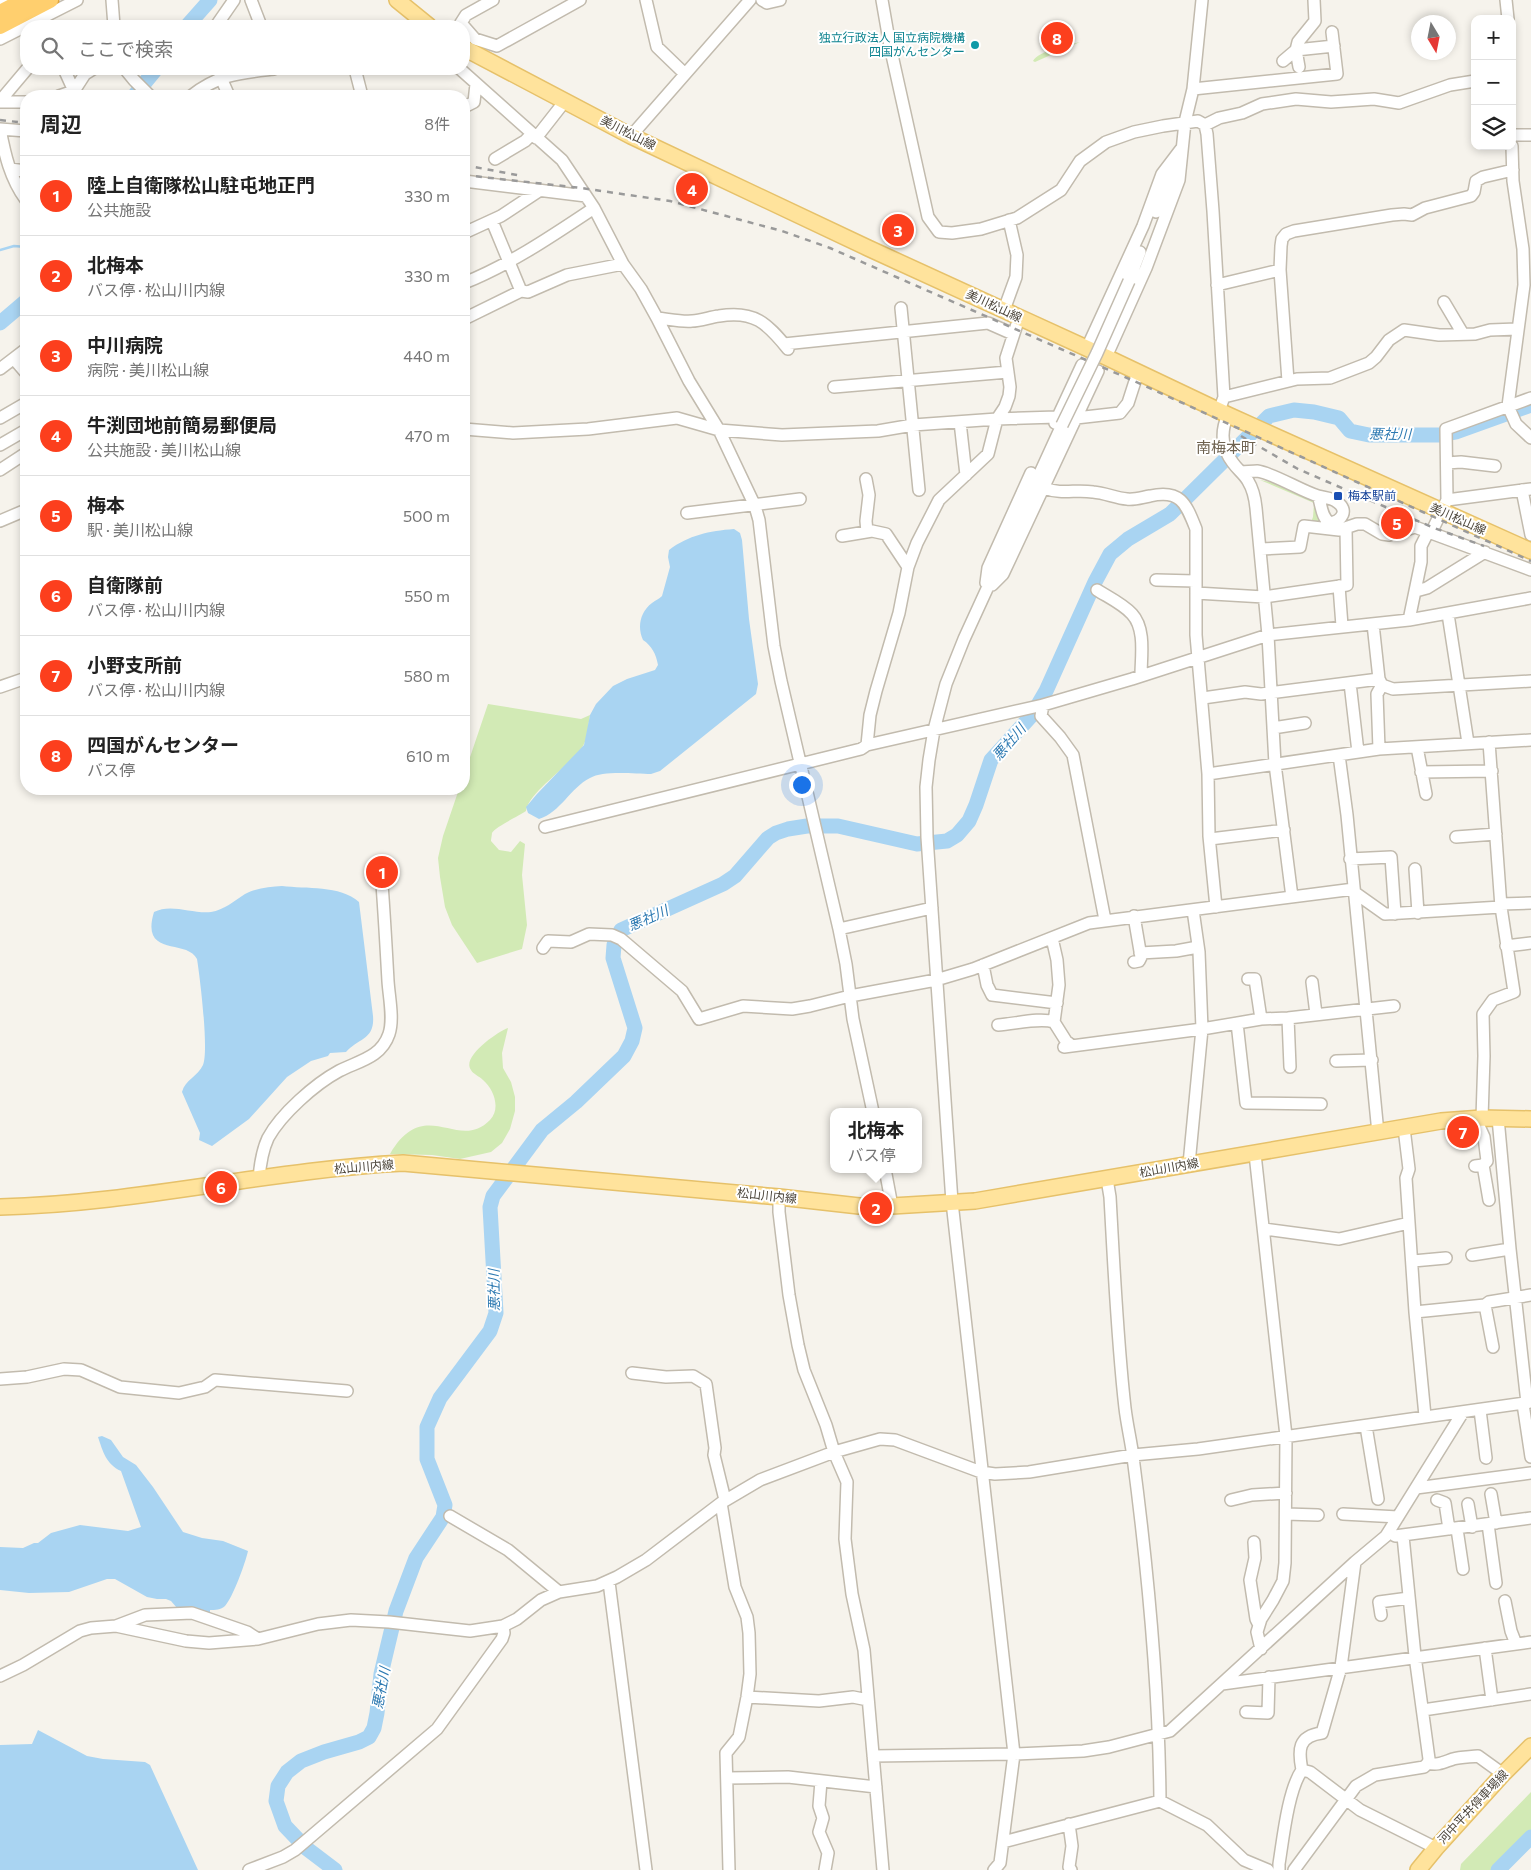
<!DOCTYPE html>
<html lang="ja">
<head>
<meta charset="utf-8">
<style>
	:root { --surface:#fff; --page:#f6f6f6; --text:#222; --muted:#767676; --line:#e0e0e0; --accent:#fc3f1d }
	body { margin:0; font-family:Commissioner,"Noto Sans JP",sans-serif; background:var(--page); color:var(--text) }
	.controls { position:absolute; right:15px; top:15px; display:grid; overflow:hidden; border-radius:10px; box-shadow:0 2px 8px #0003 }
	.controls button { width:45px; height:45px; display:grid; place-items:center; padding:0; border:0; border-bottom:1px solid var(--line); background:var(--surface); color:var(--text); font:25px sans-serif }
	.compass { position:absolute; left:1411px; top:15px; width:45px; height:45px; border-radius:50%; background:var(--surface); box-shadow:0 2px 8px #0003; rotate:170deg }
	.you { position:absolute; left:801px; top:784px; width:18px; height:18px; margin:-12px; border:4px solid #fff; border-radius:50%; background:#1a73e8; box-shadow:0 0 0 8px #1a73e833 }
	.badge { display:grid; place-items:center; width:32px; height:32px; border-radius:50%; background:var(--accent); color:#fff; font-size:16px; font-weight:700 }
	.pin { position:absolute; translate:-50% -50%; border:2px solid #fff; box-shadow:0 1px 5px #0006 }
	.popup { position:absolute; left:830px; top:1108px; width:92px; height:65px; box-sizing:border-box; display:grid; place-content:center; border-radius:10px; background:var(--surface); filter:drop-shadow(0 1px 4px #0005); font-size:16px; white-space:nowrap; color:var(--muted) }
	.popup b { font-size:19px; color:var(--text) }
	.popup::after { content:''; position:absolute; left:50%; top:100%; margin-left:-10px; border:10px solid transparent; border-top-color:var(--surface) }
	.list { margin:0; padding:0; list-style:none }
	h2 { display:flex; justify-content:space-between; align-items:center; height:65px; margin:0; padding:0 20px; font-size:21px }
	h2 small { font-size:16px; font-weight:400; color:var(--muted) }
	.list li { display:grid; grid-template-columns:32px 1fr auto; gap:15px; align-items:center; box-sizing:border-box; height:80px; padding:0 20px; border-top:1px solid var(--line) }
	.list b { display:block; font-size:19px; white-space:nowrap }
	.list p { margin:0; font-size:16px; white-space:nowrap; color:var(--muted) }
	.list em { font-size:16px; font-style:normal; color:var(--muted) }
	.icon { flex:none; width:28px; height:28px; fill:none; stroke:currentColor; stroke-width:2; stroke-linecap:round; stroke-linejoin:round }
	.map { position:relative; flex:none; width:1531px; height:1870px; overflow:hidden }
	.search { position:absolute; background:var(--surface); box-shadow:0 2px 8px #0003; left:20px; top:20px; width:450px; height:55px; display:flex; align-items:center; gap:12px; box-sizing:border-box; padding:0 18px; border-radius:20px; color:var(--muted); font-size:19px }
	.panel { position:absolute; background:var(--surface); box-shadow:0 2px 8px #0003; left:20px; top:90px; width:450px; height:705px; border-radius:20px }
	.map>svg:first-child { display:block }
</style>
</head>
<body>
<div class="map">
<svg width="1531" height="1870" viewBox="0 0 1531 1870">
	<rect width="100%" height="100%" fill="#f6f3ec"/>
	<!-- green -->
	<path fill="#d2eab5" d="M1080,42L1035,62L1033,61C1038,51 1069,45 1080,42Z
		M1260,480L1270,482L1315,502C1318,509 1317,516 1321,523L1310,525L1313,517L1314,503Z
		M488,704L581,719L590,715C588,725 588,738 583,746C572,765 529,791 526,811C519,816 495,827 492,833C492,834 491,840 491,841L499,850L511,852L520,841L525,844L522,875L527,925L522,949L477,963L452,925L445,907L440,877L438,858L443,836L459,789H464V775Z
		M508,1028L502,1053L503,1068L511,1082L515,1097V1111L510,1129L502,1143L491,1152L460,1159L432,1155L390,1154C425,1094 458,1153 490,1120C501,1109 494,1089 483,1080C479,1076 473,1074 471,1070C461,1057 497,1032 508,1028Z
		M1531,1792V1845L1528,1849L1508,1870H1460L1461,1864Z"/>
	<!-- water -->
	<path fill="#a9d4f2" d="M734,529L740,533L742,540L749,619L758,684L756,694L660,771L651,774C635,774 603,770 590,778C570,788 561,812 539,819L528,813L526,807L537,794L584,745L590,715L596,704L613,686L627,679L655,670L658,665C656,654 652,646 643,640C637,627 640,612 652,603C656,600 659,599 662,596L670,567L668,557L669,550C689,535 709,531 734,529Z
		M282,886C306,889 340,885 359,902L373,1016C375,1040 358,1038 346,1052L330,1053L328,1056L311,1061L287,1077L249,1119L212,1146L199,1140L200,1133L182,1092C185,1080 198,1076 203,1065C209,1051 200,977 197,959C187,938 140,958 154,912C171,903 192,914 211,912C224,910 234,901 245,894C256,888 270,887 282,886Z
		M102,1436L111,1440L123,1457L136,1465L153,1487L183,1532L202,1538L223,1541L248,1551C245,1564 233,1597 225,1606C221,1610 215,1610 210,1610V1616L177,1608L171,1601L166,1599H157L147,1597L115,1579H107L69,1592L29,1593L0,1590V1547L23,1548L34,1543H38L51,1533L80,1525L128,1531L141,1527L121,1471C106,1464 103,1452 98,1437Z
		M38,1730L87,1756L103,1759L145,1762L150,1765L198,1870H0V1745L32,1744Z"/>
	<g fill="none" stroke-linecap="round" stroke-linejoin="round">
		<!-- stream -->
		<path stroke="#a9d4f2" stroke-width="2.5" d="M0,250L14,246L26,247"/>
		<!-- river -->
		<path stroke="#a9d4f2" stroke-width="15" d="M187,26L210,0
			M134,96L156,69
			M0,323L26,301
			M335,1870L306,1848L285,1826L276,1801L278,1786L287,1772L301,1761L324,1752L359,1742L369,1737L374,1728L377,1713L381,1674L396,1611L416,1558L443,1517L445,1505L427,1459V1427L440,1398L490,1331L496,1313L490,1207L493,1196L542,1130L576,1102L624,1056L632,1041L635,1028L613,958L614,945L621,930L723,884L735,876L768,838L776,833L788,829L807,826H838L917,844L947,841L957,835L969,821L976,805L991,760L1032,715L1046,691L1095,582L1110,554L1128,539L1170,514L1269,416L1294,410L1314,412L1339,418L1350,431L1369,435H1441L1456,432L1531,405
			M1498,1870L1531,1837"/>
		<!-- minor casing -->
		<g stroke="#c2bbae" stroke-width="14">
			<path id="minor" d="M112,0L114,26
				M251,0L261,26
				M646,0L657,47L685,74
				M762,0L767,3L780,0
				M882,0L890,46L928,217L939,232L952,233L981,229L1017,218L1061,190L1080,161L1106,142L1134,132L1163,126L1198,121L1205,125L1207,134L1213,211L1224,397L1219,411
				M1506,0L1508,19
				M0,2L4,0
				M461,23L475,39L497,46L580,0
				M216,26L234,0
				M459,26L466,15L493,0
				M0,39L77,0
				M1283,61L1296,50L1298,42L1315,21L1314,0
				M1299,67L1296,50L1334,46
				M64,69L74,91
				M125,69L134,80L150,96
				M355,69L362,96
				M460,69L562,160L594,208L623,264L641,289L657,318L689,381L719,430L755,506L759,520L774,646L781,681L839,929L846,964L853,1019L873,1112
				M221,78L229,96
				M1193,89L1337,74L1332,32
				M59,96L74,91L85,74L93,69
				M191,96C219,74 240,73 274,69
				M0,101L27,69
				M0,102H26
				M464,107L474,102L476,84
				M1205,125L1219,118L1242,113L1262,104L1296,99L1331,102L1374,99L1399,103L1450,85L1475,81
				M0,129C5,155 10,178 26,200
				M0,129L26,131
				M1512,135H1531
				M631,136L750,0
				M536,138L565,101
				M1512,146L1513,181L1523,249L1524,285L1508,406L1516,424L1531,438
				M495,159L525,141L532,134
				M10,169L26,171
				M464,181L586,196
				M1156,212L1176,161
				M464,233L501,216L539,191
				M1129,281L1140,252
				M464,283C511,264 552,236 594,208
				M1217,285L1280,270
				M521,291L528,292L567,275L623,264
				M1444,302L1463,334
				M901,308L919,490
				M1004,310L1016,277L1017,255L1009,220
				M657,318C668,319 681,322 692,321C701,321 710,317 719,316C754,310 767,323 788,349
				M464,319L521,291L492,221
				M784,344L988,323L1013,334
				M1087,348L1143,226L1162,174L1181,149
				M1106,357L1146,268L1179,180L1185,122L1193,89L1202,0
				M14,359L26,373
				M0,369L26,349
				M1288,381L1280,270L1281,246L1282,239L1286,234L1294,231L1392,215L1404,214L1412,215L1425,208L1471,196L1474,192L1476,181L1483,177L1513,170
				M834,387L1008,372
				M1224,397L1297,379L1330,378L1369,363L1376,357L1389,340L1404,330L1439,335L1475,334L1490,330L1517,329
				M1228,415C1220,432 1222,449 1233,463C1238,470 1244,474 1248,481C1253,489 1255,498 1256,508L1268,635L1275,764L1292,897
				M0,418L26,403
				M960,422L966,475
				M1055,423L1082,365
				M464,429L513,433L588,429L677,418L719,430L782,435L878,431L913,425L997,419L1057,417L1076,418L1120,413L1128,403L1138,372
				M0,445L26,430
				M1447,463L1461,462L1495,466
				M0,470L26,453
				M1241,472C1246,472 1252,471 1257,471C1273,473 1301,491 1318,496C1325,498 1332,498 1337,502C1349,510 1342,521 1330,523C1321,517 1322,506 1318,496
				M866,479L869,495L866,521L867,532
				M1044,488C1063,495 1075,489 1093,492C1105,493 1116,498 1127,499C1135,500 1143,497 1150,496C1181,489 1186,504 1196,529V635L1208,774L1209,836L1216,907
				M1522,490L1531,535
				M1447,500L1446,429L1531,398
				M687,513L800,499
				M0,521L26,510
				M1431,533L1447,500L1531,489
				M842,536L872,531L886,534L908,567
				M1261,549L1300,547L1304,526L1339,530L1357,524H1365L1382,534L1389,535L1415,527L1531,570
				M1156,580L1195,581
				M986,583L988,568L1031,473
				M992,585L1003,574L1098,371
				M1339,586L1342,626
				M1097,590C1108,597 1123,604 1132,614C1146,629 1141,657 1141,675
				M1416,591L1427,588L1485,552
				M1196,593L1264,597L1347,585L1346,529
				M1448,614L1468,743
				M1409,620L1421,562V546L1428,532
				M1373,624L1379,679
				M1350,683L1358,752
				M0,687L26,678
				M1203,698L1245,692L1261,694L1379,679L1382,685L1393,689L1531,681
				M1043,705L1041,716L1060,737L1073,755L1105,920
				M1273,728L1305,723
				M867,745L870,715L876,691L899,613L908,567L917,543L939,500L988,454L997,419L1005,407L1009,396L1010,387L1006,358L1019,318
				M1417,747L1426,794
				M1379,749L1377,694L1382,685
				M1339,755L1347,815L1378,1133
				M1421,772L1492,771
				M1208,774L1379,749L1531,740
				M545,827L861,749L867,745L1043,705L1132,679L1268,635L1409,620L1531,598
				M1456,837L1496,834
				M1210,839L1284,830
				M1350,859L1391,857L1395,914
				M1415,869L1418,913
				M1354,892L1385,914L1501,907
				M1501,904L1531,903
				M839,929L932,908
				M1052,938L1057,960L1059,985L1054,1022L1066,1041L1072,1046
				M1506,946L1531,943
				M543,948L548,941L571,942L589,934L612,935L621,939L682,991L699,1019L743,1006L792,1009L810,1006L850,996L936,980L973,969L1089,923L1354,889
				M1140,953L1176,951L1198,947
				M1134,962L1139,961L1141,957L1134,916
				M983,965L987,985L992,995L1057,1003
				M1248,979H1255L1261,1019
				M1312,982L1316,1014
				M1288,1018L1290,1067
				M1237,1023L1246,1103L1321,1104
				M998,1025C1015,1024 1040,1017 1054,1022
				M1064,1047L1202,1029L1261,1019L1288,1018L1394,1006
				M1336,1061L1372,1060
				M1482,1118L1484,1056L1483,1014L1493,1000L1514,992L1501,907L1489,742
				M1498,1118L1510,1249L1527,1403
				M1404,1128L1409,1169L1406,1178L1415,1312L1425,1416
				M1255,1154L1286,1436L1285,1563L1283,1581L1273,1600L1261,1619L1257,1632L1261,1649
				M1189,1164L1202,1029L1199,952L1193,910
				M1483,1165L1489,1200
				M1475,1166L1483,1165L1487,1161L1484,1137L1479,1126V1118
				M885,1169L892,1206
				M259,1179C260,1165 262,1151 268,1138C281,1114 315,1084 339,1071C358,1061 381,1058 389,1034C394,1019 389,997 388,981C386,945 384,908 381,871
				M1107,1179L1110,1197C1114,1267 1117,1338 1125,1408C1127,1425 1131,1441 1133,1457C1148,1571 1159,1686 1160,1801
				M779,1197V1212L789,1295L798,1345L804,1370L826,1425L834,1452L847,1482L845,1539L852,1594L864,1650L883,1870
				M1264,1229L1339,1239L1409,1223
				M1472,1255L1510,1249
				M1413,1261L1446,1258
				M1485,1305L1493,1347
				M1415,1312L1485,1305L1489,1302L1531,1295
				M632,1373L666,1377L693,1376L706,1384L715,1448L714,1455L725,1500
				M0,1379L27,1377L64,1369L81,1370L120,1387L179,1393L205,1387L215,1380L347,1391
				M1523,1404L1531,1457
				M1480,1410L1486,1458
				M1366,1426L1378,1499
				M1416,1488L1531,1473
				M1491,1494L1496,1523
				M1231,1500L1252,1495L1286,1493
				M1437,1500L1445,1503L1449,1529
				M721,1503L735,1587L747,1617L749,1633L750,1674L747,1697L739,1737L726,1753L729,1870
				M1468,1504L1472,1527
				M1286,1514L1318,1515
				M1343,1514L1398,1517
				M450,1516L508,1550L559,1592
				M1488,1524L1496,1583
				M1457,1529L1463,1569
				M1395,1536L1531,1518
				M1254,1542L1255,1558L1250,1580L1256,1619L1259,1625
				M609,1582L646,1870
				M1505,1601L1511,1631L1516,1644
				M1381,1615L1379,1602L1409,1598
				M116,1626L186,1641L209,1643L258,1639
				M1485,1648L1492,1700
				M0,1676L23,1665L80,1631L91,1628L116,1626L145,1615L192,1613L247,1632L258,1639L318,1624L351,1620L389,1622L470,1631L503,1626L517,1619L541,1600L559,1592L597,1586L617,1577L646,1560L721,1503L760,1480L834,1452L880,1439L895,1440L981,1472L995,1474L1029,1472L1133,1455L1198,1449L1531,1402
				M1222,1684L1531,1642
				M747,1697L819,1701L853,1697L868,1700
				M1423,1710L1531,1694
				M1246,1712L1268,1713L1269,1677
				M873,1756L1014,1754L1083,1751L1109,1747L1170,1731L1355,1562L1386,1536L1463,1412
				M1428,1763C1437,1766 1444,1762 1453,1759C1460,1757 1470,1757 1478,1756L1503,1774
				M1302,1770L1310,1772L1360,1810L1436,1848
				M727,1778L788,1777L876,1787
				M821,1781L819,1806L823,1818L819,1832L828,1853L825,1870
				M1069,1824L1072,1846L1069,1867L1071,1870
				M1003,1842L1160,1801L1207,1825L1244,1860L1268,1870
				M249,1870L283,1857L295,1850L437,1729L502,1639L504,1633L503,1626
				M994,1870L1000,1863L1014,1754L952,1202L927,837L926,787L929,760L934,730L946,684L964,639L1062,425
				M1279,1870V1864C1283,1839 1288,1790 1302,1770C1298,1750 1298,1736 1322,1733L1341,1667L1355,1562
				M1294,1870L1356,1786L1375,1775L1424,1767L1428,1763L1429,1759L1415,1656L1403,1536"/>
		</g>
		<!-- major casing -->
		<g stroke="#e6c16a" stroke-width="18">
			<path id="major" d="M397,0L429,26
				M464,48L631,136L868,248L1106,357L1228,415L1531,551
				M0,1207C136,1204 268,1170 403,1163L779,1197L859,1206H892L975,1201L1441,1121L1482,1118L1531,1119
				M1418,1870L1436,1848L1503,1774L1531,1746"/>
		</g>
		<!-- highway casing -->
		<g stroke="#e0a43c" stroke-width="19">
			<path id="highway" d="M0,13L25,0
				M0,26L50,0"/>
		</g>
		<!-- minor -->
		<use href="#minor" stroke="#fff" stroke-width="11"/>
		<!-- major -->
		<use href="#major" stroke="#ffe39c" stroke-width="15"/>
		<!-- highway -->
		<use href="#highway" stroke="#ffcf6e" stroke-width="16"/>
		<!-- rail -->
		<path stroke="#9a9a9a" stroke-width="2.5" stroke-dasharray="6 6" stroke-linecap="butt" d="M0,120L26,123
			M464,165L522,176
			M464,175L581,188L670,201L782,231L830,248L1134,381L1531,561
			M1241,436L1298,469L1434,528L1484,546"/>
		<!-- minor-bridge casing -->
		<g stroke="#c2bbae" stroke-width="14" stroke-linecap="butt">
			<path id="minor-bridge" d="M1062,425L1097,353L1129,281"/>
		</g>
		<!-- minor-bridge -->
		<use href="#minor-bridge" stroke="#fff" stroke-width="11"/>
	</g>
	<!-- markers -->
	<circle fill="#0f9aa8" stroke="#fff" stroke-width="2" cx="975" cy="45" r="5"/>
	<rect fill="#1a4fb4" stroke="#fff" stroke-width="2" x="1333" y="491" width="10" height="10" rx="2.5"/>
	<g text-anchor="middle" stroke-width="4" stroke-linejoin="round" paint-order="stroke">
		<!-- culture labels -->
		<g font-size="12" fill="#0d838f" stroke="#fff" text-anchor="end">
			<text x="965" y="42">独立行政法人 国立病院機構<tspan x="965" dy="14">四国がんセンター</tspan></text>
		</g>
		<!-- street labels -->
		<g font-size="12" fill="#4b4439" stroke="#fff">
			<text transform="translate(628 133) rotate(27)" y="4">美川松山線</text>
			<text transform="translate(994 306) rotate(25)" y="4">美川松山線</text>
			<text transform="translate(1458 519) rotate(24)" y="4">美川松山線</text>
			<text transform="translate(364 1167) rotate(-5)" y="4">松山川内線</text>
			<text transform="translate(1169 1168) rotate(-10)" y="4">松山川内線</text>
			<text transform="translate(767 1196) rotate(6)" y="4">松山川内線</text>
			<text transform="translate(1473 1807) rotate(-47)" y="4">河中平井停車場線</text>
		</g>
		<!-- transit labels -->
		<g font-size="12" fill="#164399" stroke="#fff" text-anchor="start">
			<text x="1348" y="500">梅本駅前</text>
		</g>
		<!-- water labels -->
		<g font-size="14" font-style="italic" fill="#2e7ab2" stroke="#fff">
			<text transform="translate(1390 434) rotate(1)" y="5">悪社川</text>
			<text transform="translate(1009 742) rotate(-49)" y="5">悪社川</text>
			<text transform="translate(648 918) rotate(-24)" y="5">悪社川</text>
			<text transform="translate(494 1290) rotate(-91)" y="5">悪社川</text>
			<text transform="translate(381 1688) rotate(-79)" y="5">悪社川</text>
		</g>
		<!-- quarter labels -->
		<g font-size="15" fill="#6e6250" stroke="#fff">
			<text x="1226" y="453">南梅本町</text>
		</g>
	</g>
</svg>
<div class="controls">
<button>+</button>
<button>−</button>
<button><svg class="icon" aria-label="layers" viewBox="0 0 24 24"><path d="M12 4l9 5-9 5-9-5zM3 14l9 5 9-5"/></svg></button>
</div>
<svg class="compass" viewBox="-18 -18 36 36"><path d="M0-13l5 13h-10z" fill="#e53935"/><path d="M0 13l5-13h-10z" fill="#767676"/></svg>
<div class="you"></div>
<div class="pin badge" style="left:382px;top:872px">1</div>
<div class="pin badge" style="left:876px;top:1208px">2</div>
<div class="popup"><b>北梅本</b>バス停</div>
<div class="pin badge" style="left:898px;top:230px">3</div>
<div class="pin badge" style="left:692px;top:189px">4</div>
<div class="pin badge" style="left:1397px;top:523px">5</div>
<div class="pin badge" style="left:221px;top:1187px">6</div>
<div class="pin badge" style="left:1463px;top:1132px">7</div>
<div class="pin badge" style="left:1057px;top:38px">8</div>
<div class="search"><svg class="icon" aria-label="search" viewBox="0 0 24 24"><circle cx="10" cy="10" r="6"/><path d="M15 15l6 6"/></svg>ここで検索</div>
<section class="panel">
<h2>周辺<small>8件</small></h2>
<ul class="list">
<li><span class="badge">1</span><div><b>陸上自衛隊松山駐屯地正門</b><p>公共施設</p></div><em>330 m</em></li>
<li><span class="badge">2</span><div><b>北梅本</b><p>バス停 · 松山川内線</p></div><em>330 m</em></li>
<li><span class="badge">3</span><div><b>中川病院</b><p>病院 · 美川松山線</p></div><em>440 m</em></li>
<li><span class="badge">4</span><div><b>牛渕団地前簡易郵便局</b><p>公共施設 · 美川松山線</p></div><em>470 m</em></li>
<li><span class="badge">5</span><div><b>梅本</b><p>駅 · 美川松山線</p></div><em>500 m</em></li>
<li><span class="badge">6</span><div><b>自衛隊前</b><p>バス停 · 松山川内線</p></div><em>550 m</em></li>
<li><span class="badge">7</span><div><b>小野支所前</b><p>バス停 · 松山川内線</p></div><em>580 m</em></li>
<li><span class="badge">8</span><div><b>四国がんセンター</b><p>バス停</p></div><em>610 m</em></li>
</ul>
</section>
</div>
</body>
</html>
